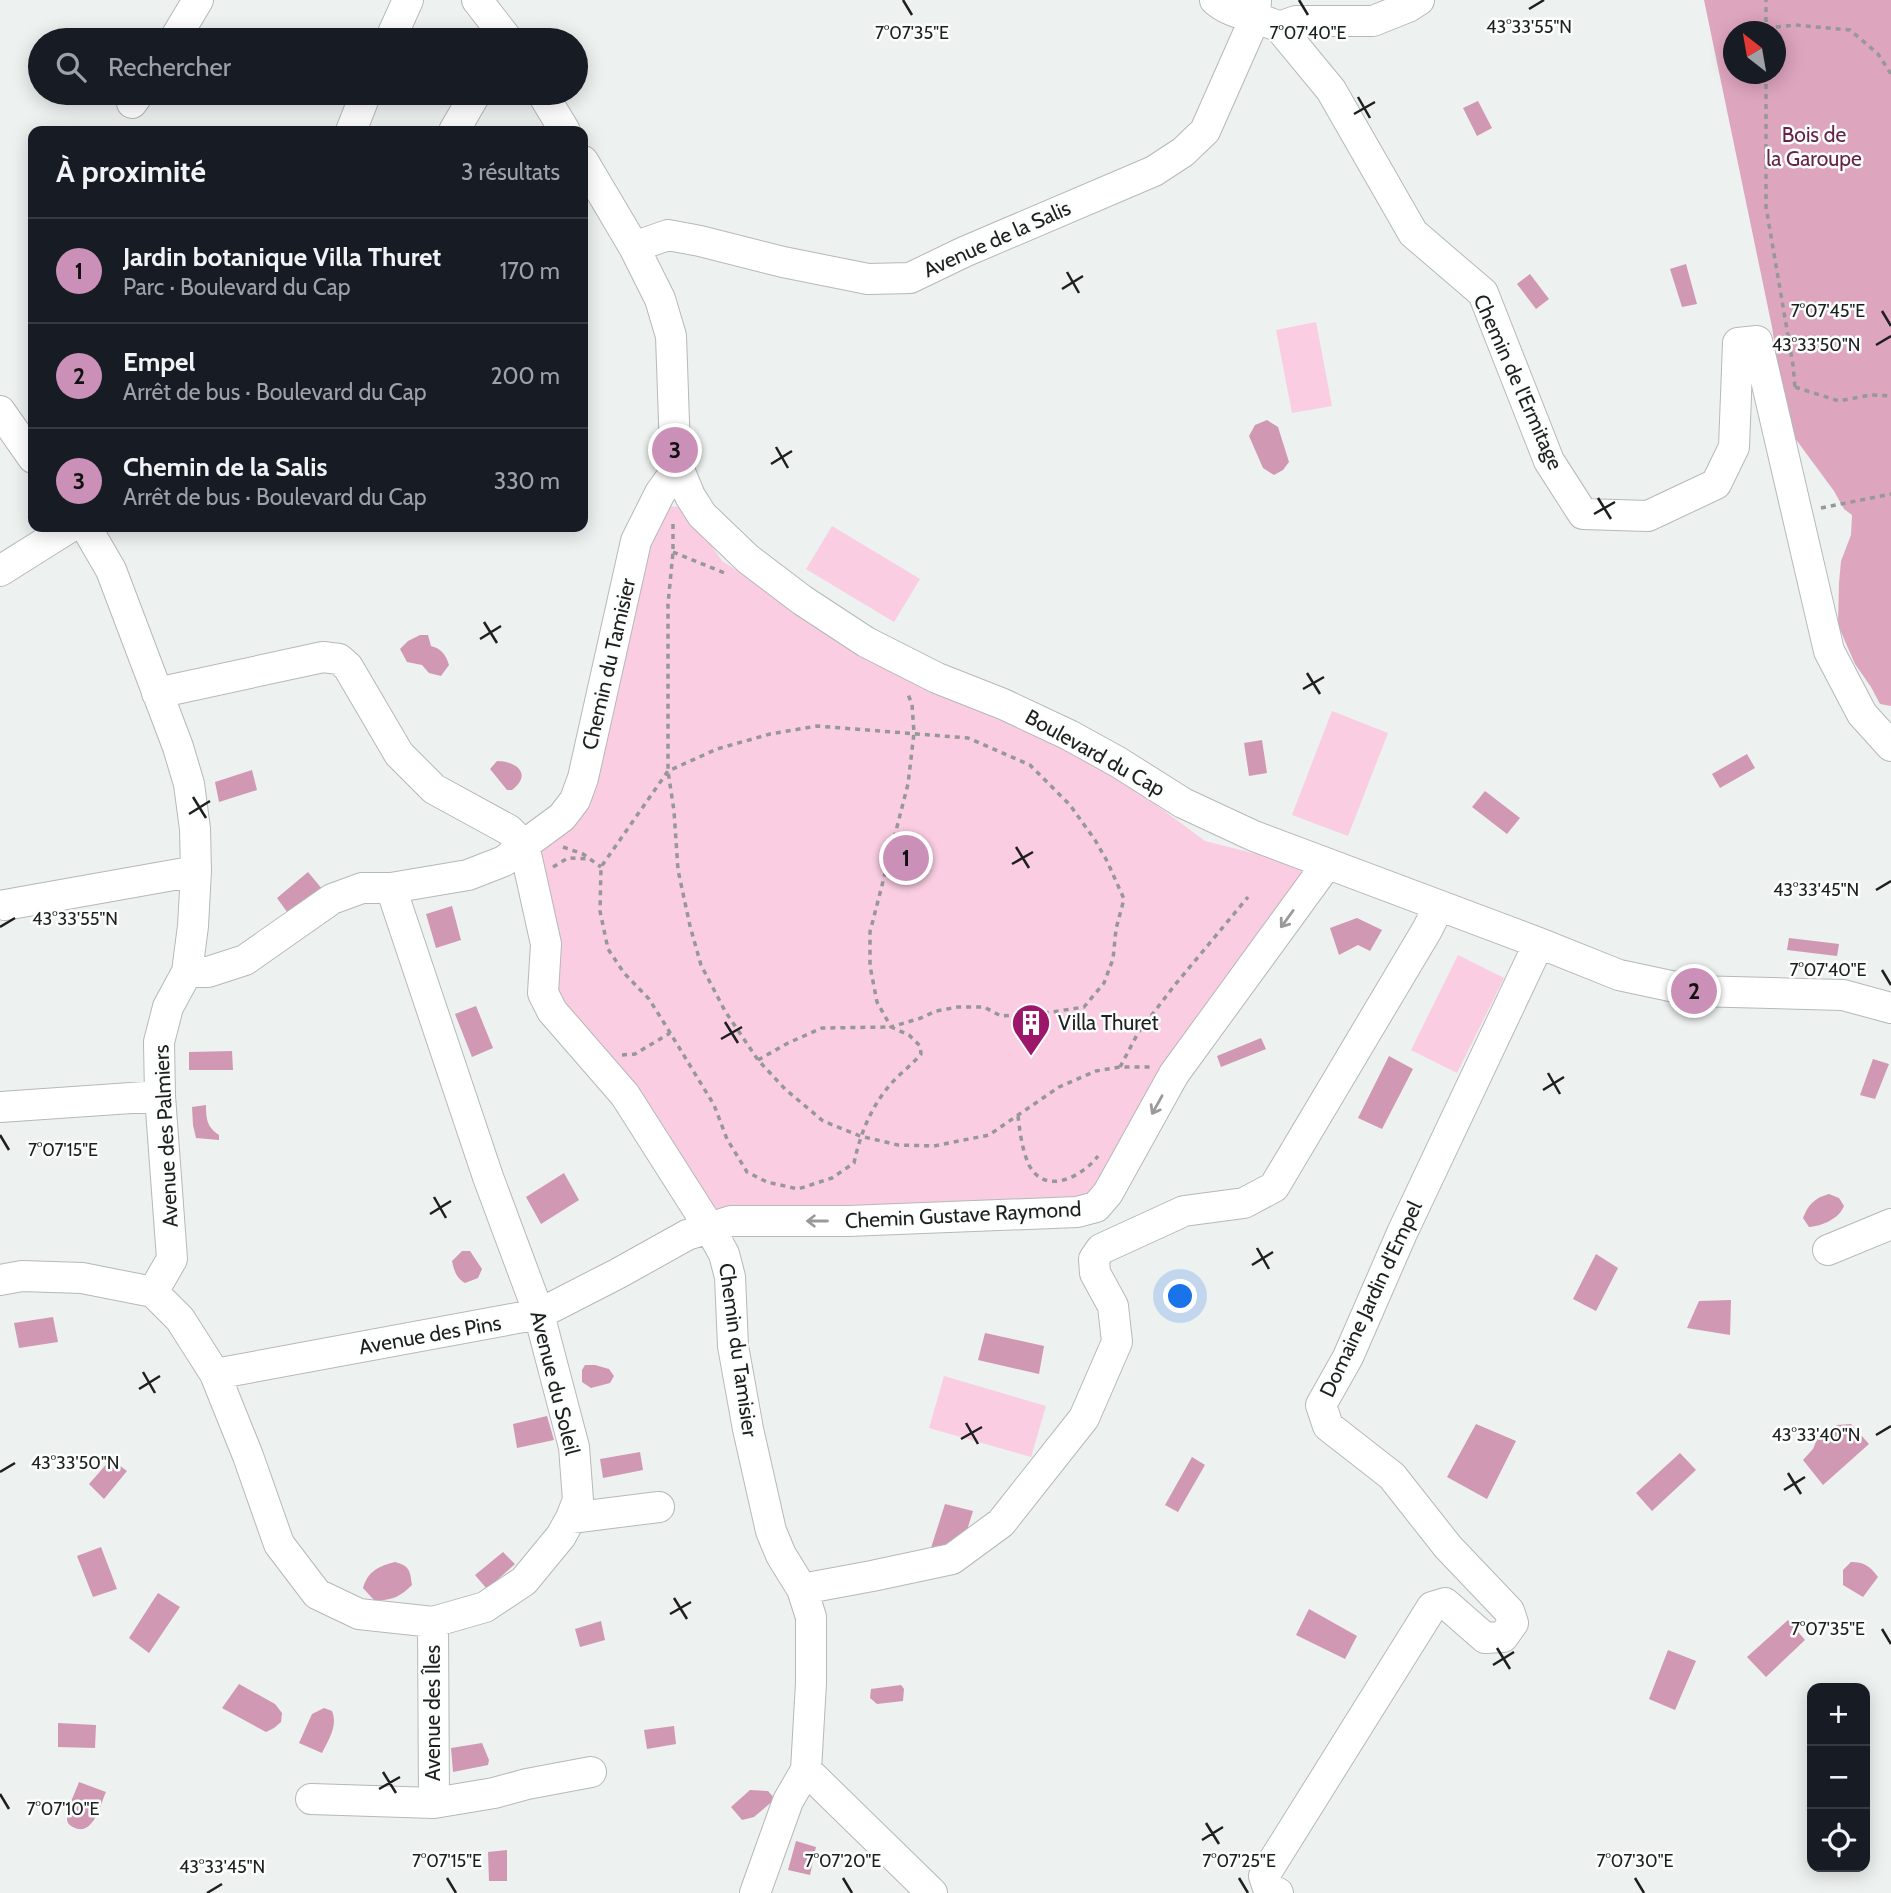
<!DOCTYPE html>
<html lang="fr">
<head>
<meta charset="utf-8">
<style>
	:root { --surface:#171b24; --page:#242831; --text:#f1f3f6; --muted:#9ea1a6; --line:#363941; --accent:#cb90b7 }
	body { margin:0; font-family:Cabin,sans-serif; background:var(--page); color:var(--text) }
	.controls { position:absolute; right:21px; bottom:21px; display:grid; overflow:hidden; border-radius:14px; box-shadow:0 4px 18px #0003 }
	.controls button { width:63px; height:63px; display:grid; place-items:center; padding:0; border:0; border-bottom:2px solid var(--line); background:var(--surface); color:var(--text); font:35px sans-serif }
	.compass { position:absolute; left:1723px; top:21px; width:63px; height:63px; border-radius:50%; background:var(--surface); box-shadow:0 4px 18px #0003; rotate:329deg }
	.you { position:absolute; left:1181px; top:1297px; width:24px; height:24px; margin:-18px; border:5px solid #fff; border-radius:50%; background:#1a73e8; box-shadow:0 0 0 10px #1a73e833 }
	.badge { display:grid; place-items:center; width:46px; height:46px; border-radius:50%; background:var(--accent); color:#111; font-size:23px; font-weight:700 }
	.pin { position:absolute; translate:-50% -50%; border:4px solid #fff; box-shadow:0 2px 7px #0006 }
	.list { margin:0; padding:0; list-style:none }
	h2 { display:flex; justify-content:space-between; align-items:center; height:91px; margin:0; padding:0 28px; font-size:30px }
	h2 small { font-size:23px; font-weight:400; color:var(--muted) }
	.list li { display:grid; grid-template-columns:46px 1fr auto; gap:21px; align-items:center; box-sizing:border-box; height:105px; padding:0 28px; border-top:2px solid var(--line) }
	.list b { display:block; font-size:26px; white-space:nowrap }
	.list p { margin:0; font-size:23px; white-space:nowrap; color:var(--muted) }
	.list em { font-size:23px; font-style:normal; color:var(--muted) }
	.icon { flex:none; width:38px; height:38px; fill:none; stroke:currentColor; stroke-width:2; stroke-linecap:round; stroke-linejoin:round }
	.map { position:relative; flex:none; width:1891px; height:1893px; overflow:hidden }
	.search { position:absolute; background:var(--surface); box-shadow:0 4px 18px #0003; left:28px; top:28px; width:560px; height:77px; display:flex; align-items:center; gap:18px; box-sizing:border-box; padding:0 24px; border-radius:38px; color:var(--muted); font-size:26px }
	.panel { position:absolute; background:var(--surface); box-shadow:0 4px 18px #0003; left:28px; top:126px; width:560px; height:406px; border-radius:14px }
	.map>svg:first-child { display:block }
</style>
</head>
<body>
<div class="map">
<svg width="1891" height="1893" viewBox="0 0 1891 1893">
	<rect width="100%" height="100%" fill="#edf1f0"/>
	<!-- green -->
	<path fill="#facde2" d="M1316,322L1332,406L1292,413L1276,330Z
		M661,506L686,507L722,561L861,649L1056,739L1117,776L1205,841L1307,867L1095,1198L712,1214L549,993L554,946L541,849L586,805L645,552Z
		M832,526L920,579L894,622L806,569Z
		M1332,711L1388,733L1348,836L1292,815Z
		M1458,955L1504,978L1457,1073L1411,1050Z
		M944,1376L1046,1406L1031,1457L929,1428Z"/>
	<!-- forest -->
	<path fill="#dea5bf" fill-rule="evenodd" d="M1704,0H1891V706L1880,704L1871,687L1855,664L1838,625L1839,583L1841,561L1851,535L1852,515L1844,509L1834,491L1786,426L1772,327ZM1734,32H1776V74H1734Z"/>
	<!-- water -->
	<path fill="#d098b2" d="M1478,101L1492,128L1477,136L1463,108Z
		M1686,264L1697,304L1682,307L1670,269Z
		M1530,274L1549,299L1536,309L1517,284Z
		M1267,420L1278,427L1289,462L1283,470L1274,475L1263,468L1249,436L1255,425Z
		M420,635H428L431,646C442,649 446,655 449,665L441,676L429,673L422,665L407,662L400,649L408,641Z
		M1262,740L1267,773L1249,776L1244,743Z
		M1747,754L1755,768L1720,788L1712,774Z
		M497,761C516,761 533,774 512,790H507L490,769Z
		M252,770L257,790L219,802L215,782Z
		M1485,791L1520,818L1507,834L1472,807Z
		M308,872L323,890L290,916L277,898Z
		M452,906L461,940L436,948L426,914Z
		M1357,918L1382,930L1370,951L1358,945L1339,955L1330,928Z
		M1789,938L1839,944L1837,956L1787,950Z
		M476,1006L493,1048L472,1057L455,1014Z
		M1261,1038L1266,1049L1221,1067L1217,1056Z
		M232,1051L233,1070H189V1052Z
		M1389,1056L1413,1069L1382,1129L1358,1118Z
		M1873,1059L1889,1064L1875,1099L1860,1095Z
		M206,1105C206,1119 207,1127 219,1135V1140L196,1138L193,1125L192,1107Z
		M564,1173L579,1200L541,1224L526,1197Z
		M1829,1194L1839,1198L1844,1206C1839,1219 1822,1226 1809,1227L1803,1218C1808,1205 1814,1198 1829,1194Z
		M462,1251H470L482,1269L478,1278L465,1283C456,1278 454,1270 452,1261Z
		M1596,1254L1618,1268L1596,1311L1573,1299Z
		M1731,1300L1730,1335L1687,1328L1699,1301Z
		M53,1317L58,1342L19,1348L14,1323Z
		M985,1333L1044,1346L1039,1374L978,1360Z
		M585,1365H595L609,1369L614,1376L610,1383L591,1388L582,1382V1370Z
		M547,1416L554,1440L517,1448L513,1424Z
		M1476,1424L1516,1441L1487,1499L1447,1477Z
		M1851,1424L1869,1444L1823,1485L1803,1460L1813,1449L1818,1437L1837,1425Z
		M640,1452L643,1470L603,1478L600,1459Z
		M1680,1453L1696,1470L1652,1511L1636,1493Z
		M1192,1457L1205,1465L1178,1512L1165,1505Z
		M111,1459L127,1471L104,1499L89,1484Z
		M945,1504L973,1511L963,1543L945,1554L931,1548Z
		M101,1547L117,1589L93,1597L77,1556Z
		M503,1552L515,1564L487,1589L475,1575Z
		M395,1562C410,1566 410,1571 412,1585C400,1597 391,1601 374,1600L363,1588C368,1571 379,1566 395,1562Z
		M1851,1562C1864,1562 1870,1566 1878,1577L1863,1597L1843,1585V1570Z
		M158,1593L180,1607L149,1653L129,1638Z
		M1309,1609L1357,1636L1345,1659L1296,1635Z
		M1788,1620L1805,1640L1766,1677L1747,1657Z
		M601,1621L605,1640L580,1647L575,1629Z
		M1668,1650L1696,1661L1675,1710L1649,1699Z
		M239,1684L275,1704L282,1713L281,1722L274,1728L266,1732L222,1708Z
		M901,1685L904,1689L903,1701L877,1704L870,1698L871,1689Z
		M324,1708L332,1711C338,1726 329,1739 322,1753L299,1743L312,1714Z
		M58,1723L96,1725L95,1748L58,1747Z
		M674,1726L676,1744L647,1749L644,1730Z
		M482,1743L489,1760L488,1765L453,1772L451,1748Z
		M79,1782L106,1792C100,1805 93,1838 73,1827C69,1825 67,1823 67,1818C66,1810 76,1791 79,1782Z
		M750,1790L768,1791L775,1799L754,1817L742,1820L731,1807Z
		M796,1841L816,1847L810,1875L788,1870Z
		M507,1850V1881H489L488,1852Z"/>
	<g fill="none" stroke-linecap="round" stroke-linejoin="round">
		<!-- minor casing -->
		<g stroke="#b5b9b7" stroke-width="32">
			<path id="minor" d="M477,0L508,40
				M1215,0C1233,16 1258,16 1279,27L1331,90L1413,233L1483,293L1549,461L1583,514L1648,516L1716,484L1734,447L1738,343L1757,341L1829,651L1862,714L1891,746
				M1279,27L1296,21H1373L1408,7L1419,0
				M174,40L198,0
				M390,40L408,0
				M542,93L565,131
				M132,103L139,93
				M351,131L366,93
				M454,131L476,93
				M583,161L634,247L660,299L671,336L675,450L680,472L690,496L702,515L748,559L802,600L866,642L937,678L1003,704L1069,735L1118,762L1183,803L1254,836L1539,943L1619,975L1694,991L1843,995L1891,1008
				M634,247L668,235L700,241L783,262L868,279L910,278L964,252L1154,171L1183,152L1205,131L1255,18L1256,1
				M0,411L33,458
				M680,472L670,479L660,493L636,541L583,778L575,800L562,817L524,845L546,944L543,993L552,1011L625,1095L709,1227L724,1254L730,1277L733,1346L748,1429L771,1531L781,1555L802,1589L811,1617V1683L806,1770L932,1893
				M86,527L111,570L178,747L189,784L195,829L196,871L193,926L187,972L168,1007L159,1042L160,1096L172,1259L153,1292
				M0,571L70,527
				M157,693L323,657L339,659L348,667L399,754L434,789L509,830L524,845L504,861L468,875L391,888H362L332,899L245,960L208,972H187
				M5,905L196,871
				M0,1107L160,1096
				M1828,1250L1891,1224
				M0,1280L22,1276L82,1278L153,1292L180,1319L215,1374L248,1456L279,1544L317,1594L359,1614L433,1622L485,1607L524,1581L561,1536L571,1518L578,1500L574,1447L539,1314L488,1177L391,888
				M215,1374L539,1314L617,1274L687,1235L731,1221H848L1077,1212L1096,1207L1108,1193L1174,1074L1327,864
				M571,1518L659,1507
				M802,1589L872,1576L952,1559L1001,1523L1084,1418L1117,1342L1113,1306L1095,1273L1094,1259L1101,1249L1184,1211L1244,1203L1274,1187L1427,930L1439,906
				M433,1622L434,1803
				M311,1799L434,1803L494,1793L527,1784L591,1772
				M755,1893L788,1801L806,1770
				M1278,1893L1268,1888L1264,1876L1432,1607L1445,1603L1485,1638L1503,1637L1513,1623L1509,1611L1448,1547L1392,1476L1328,1426L1321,1405L1348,1357L1402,1233L1539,943"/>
		</g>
		<!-- path -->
		<path stroke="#959897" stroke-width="3.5" stroke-dasharray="5 5" stroke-linecap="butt" d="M1766,28L1795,25L1850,30L1878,54L1891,74
			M1766,32V0
			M1766,74V207L1793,365L1795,388
			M1795,387L1839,401L1870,395L1891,396
			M1821,508L1891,494
			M673,524V552L668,604V771L674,811L678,870L690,926L701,965L725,1011L758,1060L785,1089L823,1121L860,1136L898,1145L934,1146L989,1135L1059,1087L1096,1071L1120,1067H1152
			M673,552L727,574
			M563,847L583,854L601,867
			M553,867L568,858L590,859
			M622,1055L635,1054L670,1033
			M758,1060L788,1043L822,1028L891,1027L909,1035L920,1046L921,1054C911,1066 898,1075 889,1086C870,1109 860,1135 854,1163L832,1178L798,1189L767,1182L747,1172L727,1139L714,1105L666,1026L649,999L624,973L608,949L600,911L601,867L668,771L717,749L770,734L817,726L968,738L1030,765L1070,805L1095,840L1107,861L1124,899L1116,929L1113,959L1104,983L1084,1007L1045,1013L1001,1016L984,1007H958L936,1011L921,1018L891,1027L877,1002L870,966V932L908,784L914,733L912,704L907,692
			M1120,1067L1138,1033L1174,986L1248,897
			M1018,1116C1020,1132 1022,1150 1029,1165C1045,1196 1082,1177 1098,1156"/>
		<!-- minor -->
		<use href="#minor" stroke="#fff" stroke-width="30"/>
	</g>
	<!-- one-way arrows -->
	<defs><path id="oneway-shaft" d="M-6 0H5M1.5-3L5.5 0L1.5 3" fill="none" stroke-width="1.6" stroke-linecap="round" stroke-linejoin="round" transform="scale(1.75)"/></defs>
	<g stroke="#9a9a9a">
		<use href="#oneway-shaft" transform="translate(1287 919) rotate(126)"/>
		<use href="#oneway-shaft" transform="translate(1157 1105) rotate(119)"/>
		<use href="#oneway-shaft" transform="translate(817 1221) rotate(-180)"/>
	</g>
	<!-- ticks -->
	<path fill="none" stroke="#1e1f1f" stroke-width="2.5" d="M903,0L912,15M1299,0L1308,15M1529,9L1544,0M1358,97L1370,118M1354,114L1375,102M1067,272L1079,293M1062,289L1083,276M1882,311L1891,326M1876,345L1891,336M776,447L788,468M771,464L792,451M1598,498L1611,519M1594,514L1615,502M484,622L497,643M480,639L501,626M1307,673L1320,694M1303,689L1324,677M193,797L206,818M189,814L210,801M1016,847L1029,868M1012,864L1033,852M1876,890L1891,881M0,927L15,918M1882,970L1891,985M725,1022L738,1043M721,1039L742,1027M1548,1073L1560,1094M1543,1090L1564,1077M0,1135L9,1150M434,1197L446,1218M430,1214L451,1201M1257,1248L1269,1269M1252,1265L1273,1252M143,1372L155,1393M139,1389L160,1376M966,1423L978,1444M1876,1435L1891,1426M961,1439L982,1427M0,1472L15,1463M1788,1473L1801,1494M1784,1490L1805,1477M674,1598L687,1619M670,1614L691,1602M1882,1629L1891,1644M1497,1648L1510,1669M1493,1665L1514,1652M383,1772L396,1793M379,1789L400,1777M0,1794L9,1809M1206,1823L1219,1844M1202,1840L1223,1827M447,1878L456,1893M843,1878L852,1893M1239,1878L1248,1893M1635,1878L1644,1893M207,1893L222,1884"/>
	<!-- icons -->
	<defs>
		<g id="building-pin" transform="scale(2.0125)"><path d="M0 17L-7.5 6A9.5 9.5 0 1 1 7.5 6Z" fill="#9c1769" stroke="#fbfefd"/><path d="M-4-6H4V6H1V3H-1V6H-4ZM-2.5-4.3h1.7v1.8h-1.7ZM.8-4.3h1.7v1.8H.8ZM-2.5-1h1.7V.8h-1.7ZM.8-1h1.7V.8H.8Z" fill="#fff"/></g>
	</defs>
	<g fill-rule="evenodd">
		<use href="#building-pin" x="1031" y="1023"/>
	</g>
	<g text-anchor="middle" stroke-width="5" stroke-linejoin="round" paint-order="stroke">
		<!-- park labels -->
		<g font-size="21" fill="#672449" stroke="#fbfefd">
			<text x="1814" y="142">Bois de<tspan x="1814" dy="24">la Garoupe</tspan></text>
		</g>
		<!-- street labels -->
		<g font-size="21" fill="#1e1f1f" stroke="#fbfefd">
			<text transform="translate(997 239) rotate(-24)" y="7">Avenue de la Salis</text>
			<text transform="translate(1518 382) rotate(66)" y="7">Chemin de l'Ermitage</text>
			<text transform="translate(609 664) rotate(-77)" y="7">Chemin du Tamisier</text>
			<text transform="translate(1095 753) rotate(29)" y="7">Boulevard du Cap</text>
			<text transform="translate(166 1136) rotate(-93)" y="7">Avenue des Palmiers</text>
			<text transform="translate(963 1215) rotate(-3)" y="7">Chemin Gustave Raymond</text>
			<text transform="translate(1371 1299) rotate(-65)" y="7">Domaine Jardin d'Empel</text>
			<text transform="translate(430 1335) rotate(-10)" y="7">Avenue des Pins</text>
			<text transform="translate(738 1350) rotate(82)" y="7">Chemin du Tamisier</text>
			<text transform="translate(555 1383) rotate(76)" y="7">Avenue du Soleil</text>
			<text transform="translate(433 1713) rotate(-90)" y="7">Avenue des Îles</text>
		</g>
		<!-- poi labels -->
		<g font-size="21" fill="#1e1f1f" stroke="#fbfefd" text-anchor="start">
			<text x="1058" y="1030">Villa Thuret</text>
		</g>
	</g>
	<g font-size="18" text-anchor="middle" fill="#1e1f1f" stroke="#fbfefd" stroke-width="5" stroke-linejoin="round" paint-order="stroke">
		<text x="1529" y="33">43°33'55"N</text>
		<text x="912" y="39">7°07'35"E</text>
		<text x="1308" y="39">7°07'40"E</text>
		<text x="1828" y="317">7°07'45"E</text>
		<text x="1816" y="351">43°33'50"N</text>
		<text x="1816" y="896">43°33'45"N</text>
		<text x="75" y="925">43°33'55"N</text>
		<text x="1828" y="976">7°07'40"E</text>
		<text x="63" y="1156">7°07'15"E</text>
		<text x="1816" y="1441">43°33'40"N</text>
		<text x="75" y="1469">43°33'50"N</text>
		<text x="1828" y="1635">7°07'35"E</text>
		<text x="63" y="1815">7°07'10"E</text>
		<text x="447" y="1867">7°07'15"E</text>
		<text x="843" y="1867">7°07'20"E</text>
		<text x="1239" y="1867">7°07'25"E</text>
		<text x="1635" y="1867">7°07'30"E</text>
		<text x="222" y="1873">43°33'45"N</text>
	</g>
</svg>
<div class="controls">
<button>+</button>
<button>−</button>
<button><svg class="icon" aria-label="locate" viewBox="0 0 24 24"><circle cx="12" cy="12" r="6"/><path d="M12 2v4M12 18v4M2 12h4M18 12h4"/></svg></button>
</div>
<svg class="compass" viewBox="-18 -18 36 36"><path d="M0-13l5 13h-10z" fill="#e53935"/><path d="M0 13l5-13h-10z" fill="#9ea1a6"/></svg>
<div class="you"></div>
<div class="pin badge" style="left:906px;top:858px">1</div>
<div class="pin badge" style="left:1694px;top:991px">2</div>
<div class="pin badge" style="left:675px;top:450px">3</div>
<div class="search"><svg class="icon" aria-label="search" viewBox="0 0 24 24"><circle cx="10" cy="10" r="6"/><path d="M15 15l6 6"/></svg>Rechercher</div>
<section class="panel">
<h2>À proximité<small>3 résultats</small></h2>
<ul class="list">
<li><span class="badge">1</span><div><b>Jardin botanique Villa Thuret</b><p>Parc · Boulevard du Cap</p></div><em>170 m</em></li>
<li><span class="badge">2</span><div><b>Empel</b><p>Arrêt de bus · Boulevard du Cap</p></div><em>200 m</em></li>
<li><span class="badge">3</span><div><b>Chemin de la Salis</b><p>Arrêt de bus · Boulevard du Cap</p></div><em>330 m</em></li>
</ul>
</section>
</div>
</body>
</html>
